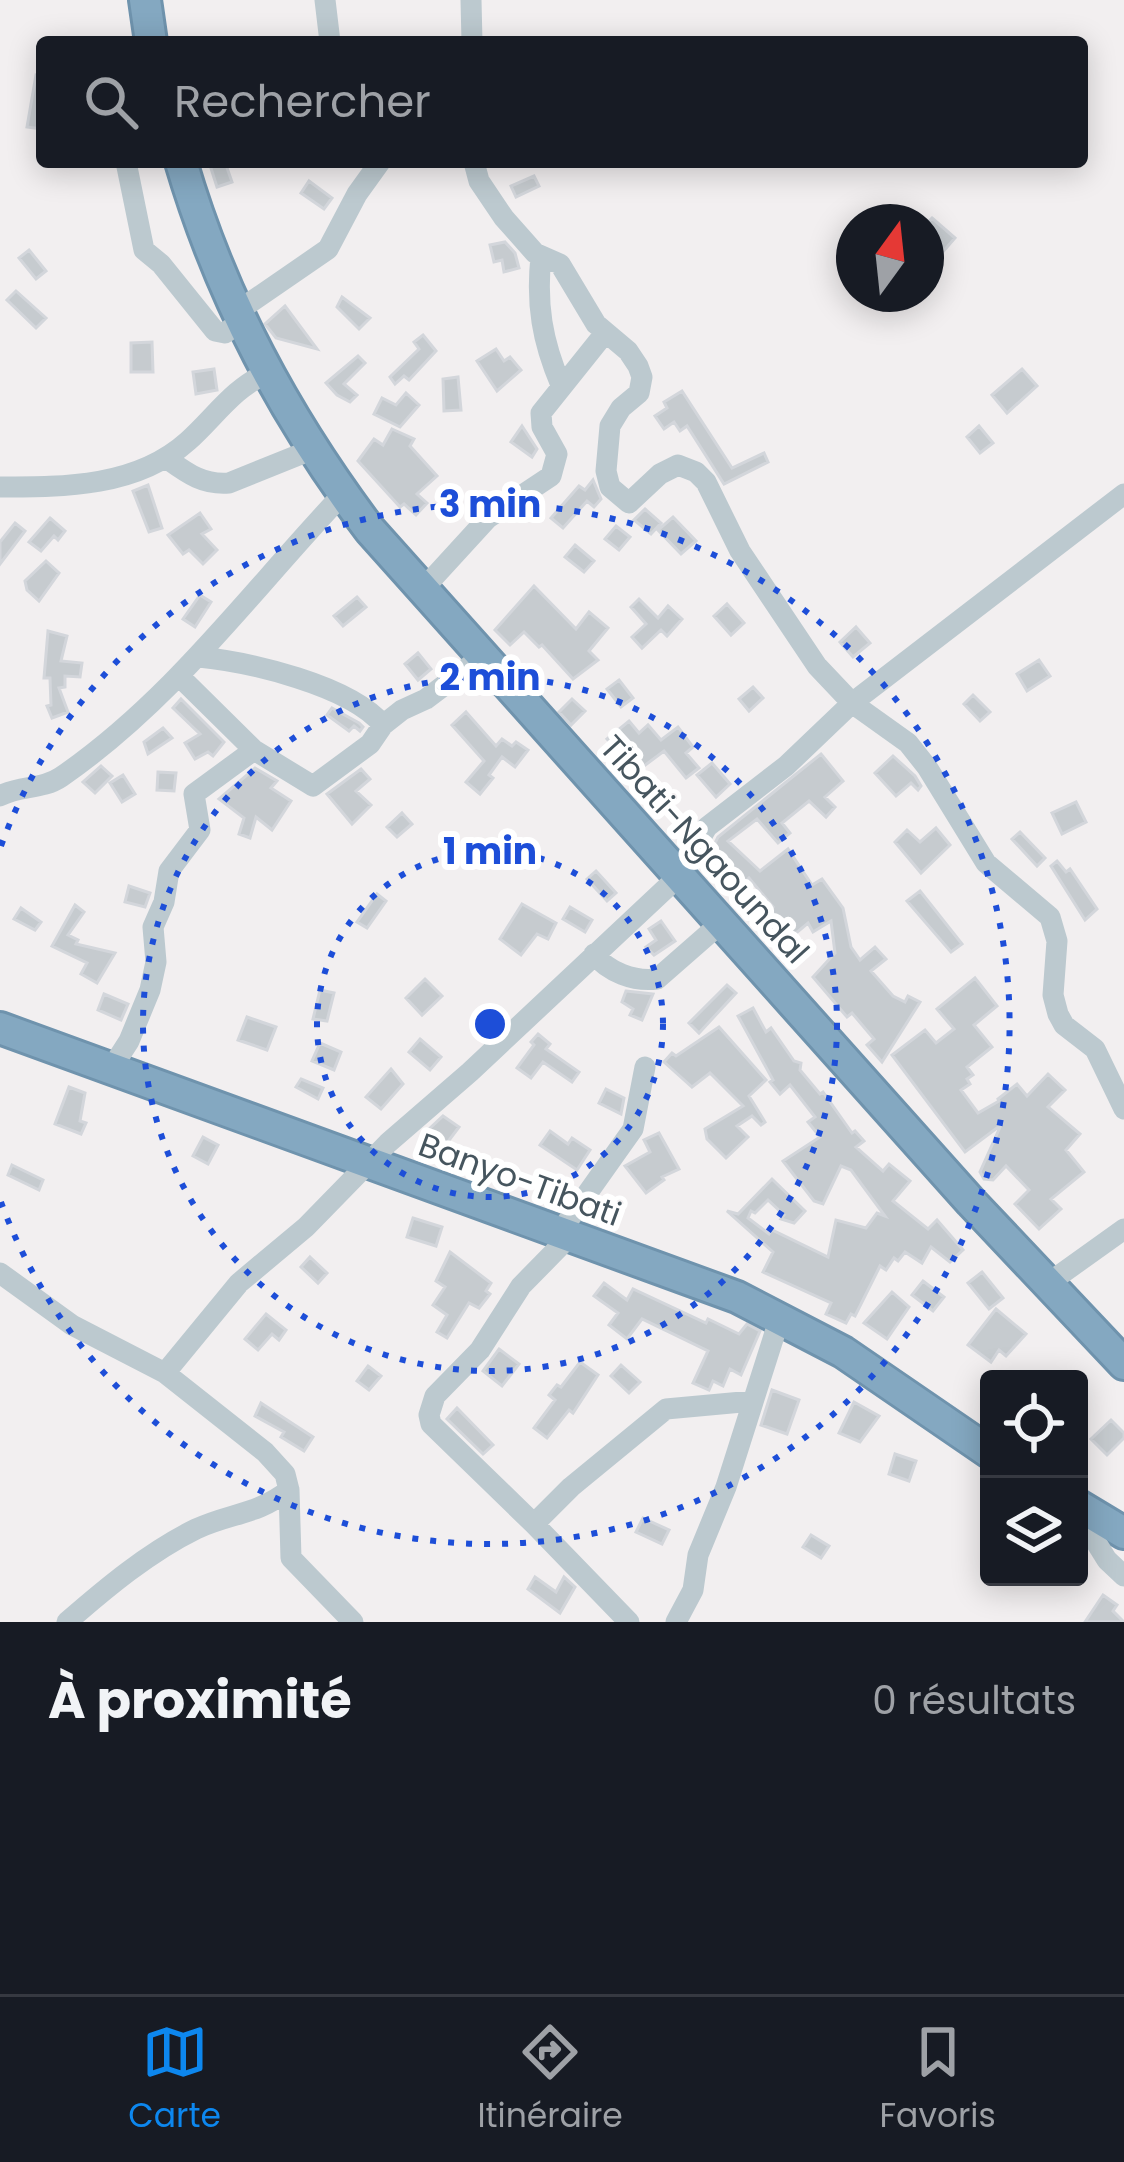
<!DOCTYPE html>
<html lang="fr">
<head>
<meta charset="utf-8">
<style>
	:root { --surface:#171b24; --page:#242831; --text:#f1f3f6; --muted:#9ea1a6; --line:#363941; --accent:#0d87ee }
	body { margin:0; font-family:Poppins,sans-serif; background:var(--page); color:var(--text) }
	.controls { position:absolute; right:36px; bottom:36px; display:grid; overflow:hidden; border-radius:12px; box-shadow:0 6px 30px #0003 }
	.controls button { width:108px; height:108px; display:grid; place-items:center; padding:0; border:0; border-bottom:3px solid var(--line); background:var(--surface); color:var(--text); font:60px sans-serif }
	.compass { position:absolute; left:836px; top:204px; width:108px; height:108px; border-radius:50%; background:var(--surface); box-shadow:0 6px 30px #0003; rotate:15deg }
	.list { margin:0; padding:0; list-style:none }
	h2 { display:flex; justify-content:space-between; align-items:center; height:156px; margin:0; padding:0 48px; font-size:51px }
	h2 small { font-size:39px; font-weight:400; color:var(--muted) }
	.icon { flex:none; width:66px; height:66px; fill:none; stroke:currentColor; stroke-width:2; stroke-linecap:round; stroke-linejoin:round }
	.map { position:relative; flex:none; width:1124px; height:1622px; overflow:hidden }
	.search { position:absolute; background:var(--surface); box-shadow:0 6px 30px #0003; left:36px; right:36px; top:36px; height:132px; display:flex; align-items:center; gap:30px; box-sizing:border-box; padding:0 42px; border-radius:12px; color:var(--muted); font-size:45px }
	.sheet { height:372px; background:var(--surface) }
	nav { display:flex; justify-content:space-around; align-items:center; box-sizing:border-box; height:168px; border-top:3px solid var(--line); background:var(--surface); font-size:33px; color:var(--muted) }
	nav a { display:grid; justify-items:center; gap:6px }
	nav .on { color:var(--accent) }
	.map>svg:first-child { display:block }
</style>
</head>
<body>
<div class="map">
<svg width="1124" height="1622" viewBox="0 0 1124 1622">
	<rect width="100%" height="100%" fill="#f2eff0"/>
	<!-- building -->
	<path fill="#c6cbcf" stroke="#d3d6db" stroke-width="3" d="M36,75L42,76V129L27,127Z
		M209,162H225L232,182L217,187Z
		M534,176L539,186L516,197L511,186Z
		M309,181L332,198L324,209L301,193Z
		M932,218L955,238L941,254L926,242V224Z
		M505,242L515,253L519,268L504,272L502,260L494,262L490,245Z
		M29,250L46,271L36,279L19,258Z
		M16,291L46,318L36,328L7,300Z
		M342,297L370,318L359,329L337,307Z
		M285,306L317,349L276,338L265,324Z
		M423,335L436,351L409,380L404,376L395,384L390,377L419,349L414,342Z
		M152,342L153,372H131V343Z
		M496,349L504,361L510,357L521,370L497,391L477,361Z
		M358,356L365,363L344,384L357,395L350,402L337,395L326,383Z
		M214,369L217,390L196,394L193,372Z
		M1022,369L1037,386L1007,413L992,395Z
		M458,377L461,410L444,411L443,379Z
		M682,391L732,468L764,453L768,462L724,484L687,426L680,431L674,422L664,429L655,416L667,408L664,402Z
		M406,393L419,405L400,427L374,414L382,398L396,405Z
		M522,426L537,449L532,457L511,442Z
		M979,426L993,443L980,453L967,437Z
		M392,429L414,439L410,446L437,476L417,494L427,503L416,515L404,504L400,507L358,461L374,439L383,445Z
		M593,480L601,499L594,507L587,501L563,528L551,518L579,486L585,490Z
		M148,485L162,528L149,532L133,491Z
		M645,509L661,523L651,534L634,520Z
		M200,513L211,529L202,534L217,550L203,564L189,550L183,554L168,535Z
		M673,517L696,541L681,554L658,530Z
		M50,518L65,531L58,540L54,536L41,551L29,542Z
		M15,523L25,531L0,564V542Z
		M616,526L630,537L619,550L605,539Z
		M575,545L594,561L584,572L565,557Z
		M46,561L59,573L39,601L27,590L25,581Z
		M534,586L576,629L589,612L608,628L589,651L598,660L573,679L542,645L539,647L524,632L510,645L495,630Z
		M200,595L211,602L195,627L183,619Z
		M357,597L366,607L343,626L334,616Z
		M639,599L658,618L668,606L682,619L667,636L661,630L642,648L632,637L646,624L631,607Z
		M727,604L744,623L731,635L714,616Z
		M856,627L870,643L853,657L840,642Z
		M48,631L67,636L61,661L82,663L80,677L65,676V687L59,688L68,712L52,718L47,706L51,705L50,678H44Z
		M418,653L431,669L418,680L405,664Z
		M1039,660L1050,676L1027,691L1017,674Z
		M619,680L633,698L621,707L607,689Z
		M753,687L763,698L749,711L739,699Z
		M973,695L990,712L980,721L964,704Z
		M181,699L224,742L213,756L208,752L195,759L185,743L200,734L173,708Z
		M572,699L585,711L571,725L559,712Z
		M332,708L359,723L363,727L360,731L354,726L349,731L327,715Z
		M466,712L496,746L502,739L512,746L516,742L528,750L515,767L502,757L489,775L493,778L480,794L466,782L484,761L452,725Z
		M629,721L639,733L648,725L661,740L678,727L693,747L686,753L699,768L686,778L664,751L636,772L607,739Z
		M163,728L172,738L148,754L144,742Z
		M821,754L843,781L825,797L835,807L826,817L809,801L782,823L790,833L778,843L757,819L728,841L760,871L788,849L812,885L822,879L843,908L851,947L860,960L875,947L886,959L871,971L893,996L905,1002L908,996L920,1002L882,1062L867,1045L874,1039L852,1013L847,1017L813,977L835,953L831,921L813,932L808,923L789,939L776,925L770,930L760,920L773,907L749,878L733,895L724,886L727,883L717,871L723,867L711,851L718,837Z
		M893,756L915,776L921,786L918,790L911,783L896,796L875,773Z
		M712,763L730,784L716,797L697,775Z
		M101,766L112,776L95,793L83,782Z
		M255,768L277,781L271,788L291,801L272,830L256,817L250,838L239,834L244,818L219,799Z
		M361,769L370,779L356,791L371,805L352,824L327,794Z
		M158,772L176,773L174,791L157,790Z
		M123,775L135,794L122,802L110,783Z
		M1076,802L1086,822L1062,834L1052,813Z
		M402,813L412,824L397,837L387,827Z
		M936,828L950,845L921,873L895,842L907,830L920,842Z
		M1020,832L1045,858L1037,866L1012,839Z
		M1057,861L1066,872L1070,869L1097,909L1085,920L1051,866Z
		M596,871L616,893L607,901L587,879Z
		M129,886L150,893L145,907L125,902Z
		M920,891L962,944L951,952L907,901Z
		M377,894L386,901L367,928L357,922Z
		M522,904L556,923L548,939L537,934L521,955L500,939Z
		M75,905L84,912L68,935L78,940L76,944L115,953L97,983L81,974L87,963L52,946Z
		M570,907L592,920L585,932L563,919Z
		M21,908L41,922L35,930L14,919Z
		M661,921L675,941L654,955L646,947L656,940L649,929Z
		M975,978L997,1006L974,1025L992,1047L967,1067L973,1075L967,1079L970,1084L961,1090L978,1113L999,1101L998,1099L1017,1084L1027,1096L1048,1074L1065,1090L1048,1107L1080,1134L1066,1150L1084,1172L1051,1199L1061,1209L1039,1229L1015,1204L1029,1190L1006,1166L993,1180L984,1179L980,1172L1001,1125L965,1152L892,1055L925,1030L936,1043L954,1029L937,1009Z
		M425,979L442,996L422,1015L406,998Z
		M727,985L736,993L699,1033L689,1023Z
		M320,990L334,993L327,1021L313,1019Z
		M626,991L653,994L642,1020L630,1015L633,1009L622,1002Z
		M104,994L128,1004L121,1020L98,1010Z
		M753,1008L766,1032L771,1028L794,1061L801,1063L800,1070L820,1094L823,1092L852,1133L855,1131L864,1141L856,1147L883,1171L889,1164L910,1181L893,1201L928,1229L937,1220L963,1250L950,1262L931,1247L922,1263L905,1252L898,1261L894,1258L886,1270L880,1266L855,1316L851,1314L846,1323L826,1314L831,1303L763,1272L773,1252L727,1211L738,1214L772,1179L805,1211L794,1223L781,1219L784,1215L768,1200L755,1213L751,1211L748,1218L769,1234L772,1230L828,1257L836,1220L866,1228L877,1213L885,1216L851,1170L841,1166L823,1204L814,1201L783,1161L820,1137L808,1122L815,1117L790,1085L780,1094L770,1082L773,1080L738,1016Z
		M247,1017L276,1027L267,1050L238,1040Z
		M719,1027L766,1080L749,1096L765,1122L761,1125L752,1116L737,1126L748,1137L726,1158L707,1139L705,1129L743,1106L710,1073L692,1087L664,1062L672,1053L676,1056Z
		M538,1034L550,1044L546,1049L579,1072L572,1082L543,1062L531,1078L517,1068L534,1045L531,1042Z
		M420,1039L441,1057L430,1070L409,1052Z
		M320,1043L341,1052L334,1070L312,1061Z
		M391,1069L403,1084L381,1109L366,1097Z
		M301,1079L323,1088L318,1099L296,1087Z
		M69,1087L85,1093L80,1121L86,1123L81,1134L55,1124Z
		M606,1089L624,1098L621,1114L599,1103Z
		M443,1116L459,1127L447,1143L428,1130Z
		M550,1131L568,1144L572,1138L590,1150L577,1170L540,1145Z
		M659,1133L679,1169L662,1177L664,1180L646,1193L625,1166L650,1152L644,1140Z
		M203,1137L218,1145L208,1164L193,1156Z
		M12,1165L43,1180L39,1190L8,1175Z
		M413,1218L442,1227L436,1246L407,1237Z
		M450,1252L491,1283L486,1291L490,1294L479,1308L469,1303L447,1338L437,1332L447,1315L433,1305L445,1287L436,1281Z
		M310,1257L327,1273L318,1283L301,1267Z
		M982,1272L1003,1298L989,1309L968,1283Z
		M923,1281L944,1297L933,1311L912,1295Z
		M604,1283L627,1300L633,1289L706,1323L708,1319L739,1334L747,1324L760,1331L741,1375L730,1369L723,1386L713,1381L709,1390L693,1383L708,1351L642,1319L627,1339L609,1325L618,1313L594,1296Z
		M892,1292L909,1307L887,1339L864,1323Z
		M996,1309L1026,1334L1006,1356L999,1350L991,1362L968,1345Z
		M266,1314L286,1330L279,1340L272,1334L258,1350L245,1339Z
		M499,1349L519,1364L502,1386L483,1371Z
		M580,1362L598,1375L573,1413L569,1410L547,1438L534,1428L555,1400L549,1395L557,1385L561,1387Z
		M621,1365L640,1382L629,1393L611,1376Z
		M368,1366L381,1376L369,1390L357,1381Z
		M772,1390L799,1400L787,1434L761,1425Z
		M854,1402L879,1416L860,1442L839,1433Z
		M261,1403L313,1437L304,1451L281,1437L284,1432L255,1416Z
		M457,1408L493,1445L483,1454L447,1419Z
		M1111,1420L1124,1433V1438L1107,1455L1091,1439Z
		M895,1454L916,1461L909,1481L889,1474Z
		M643,1518L669,1530L662,1544L636,1532Z
		M811,1535L829,1546L821,1558L803,1547Z
		M535,1577L556,1592L564,1577L575,1587L560,1613L528,1589Z
		M1103,1595L1117,1605L1113,1611L1124,1622H1085Z"/>
	<g fill="none" stroke-linecap="round" stroke-linejoin="round">
		<!-- highway casing -->
		<g stroke="#6f93ad" stroke-width="36">
			<path id="highway" d="M145,0L151,42
				M181,162C221,298 285,417 370,530L971,1202L1124,1364
				M0,1028L737,1297L843,1352L989,1452
				M1079,1506L1124,1533"/>
		</g>
		<!-- minor -->
		<path stroke="#bcc9cf" stroke-width="21" d="M325,0L330,42
			M471,0L472,42
			M126,162L144,250L161,264L215,331L225,333L240,322
			M474,162L479,181L504,218L535,253L560,264L596,324L628,351L638,366L642,377L639,393L621,408L610,426L606,471L610,487L629,503L660,474L678,465L696,472L706,482L740,551L817,666L852,703L908,743L927,767L986,863L1050,917L1057,941L1053,995L1058,1014L1064,1025L1095,1049L1124,1109
			M541,256C536,304 542,341 561,385
			M235,313L328,249L357,194L380,162
			M166,458C187,473 202,485 229,483L311,450
			M0,487C65,487 137,487 188,441C213,419 234,387 266,374
			M423,589L488,518L551,476L557,454L542,427L541,413L605,333
			M199,657C249,662 350,685 383,725
			M180,677L254,750L313,786L370,744L383,725L402,710L426,699L483,656
			M0,796C19,785 42,790 61,777C173,700 251,591 343,494
			M594,954C608,972 634,982 657,979L721,923
			M111,1069L129,1041L150,990L156,962L153,927L164,902L169,871L200,830L194,794L254,750
			M560,1232L633,1129L645,1067
			M0,1273L72,1325L165,1373L265,1452L285,1474L289,1490L291,1558L353,1622
			M1050,1282L1124,1229
			M165,1373L239,1283L306,1227L388,1143L470,1072L678,877L707,827L786,766L852,703L1124,494
			M1079,1515L1107,1560L1124,1576
			M534,1524L431,1424L429,1415L435,1396L480,1350L521,1286L570,1236
			M67,1622C106,1588 149,1552 196,1529C230,1513 257,1515 289,1490
			M629,1622L534,1524L571,1487L666,1409L753,1401
			M676,1622L693,1590L698,1555L726,1487L780,1317"/>
		<!-- highway -->
		<use href="#highway" stroke="#84a8c1" stroke-width="30"/>
	</g>
	<!-- distance rings -->
	<g fill="none" stroke="#1d4ed8" stroke-width="6" stroke-dasharray="6 12">
		<circle cx="490" cy="1024" r="173"/>
		<circle cx="490" cy="1024" r="347"/>
		<path d="M1 846A520 520 0 1 1 1 1202"/>
	</g>
	<g text-anchor="middle" stroke-width="12" stroke-linejoin="round" paint-order="stroke">
		<!-- street labels -->
		<g font-size="33" fill="#46555e" stroke="#fff">
			<text transform="translate(705 849) rotate(48)" y="12">Tibati-Ngaoundal</text>
			<text transform="translate(520 1179) rotate(20)" y="12">Banyo-Tibati</text>
		</g>
	</g>
	<circle cx="490" cy="1024" r="18" fill="#1d4ed8" stroke="#fff" stroke-width="6"/>
	<g font-size="36" text-anchor="middle" font-weight="bold" fill="#1d4ed8" stroke="#fff" stroke-width="12" stroke-linejoin="round" paint-order="stroke">
		<text x="490" y="517">3 min</text>
		<text x="490" y="690">2 min</text>
		<text x="490" y="864">1 min</text>
	</g>
</svg>
<div class="controls">
<button><svg class="icon" aria-label="locate" viewBox="0 0 24 24"><circle cx="12" cy="12" r="6"/><path d="M12 2v4M12 18v4M2 12h4M18 12h4"/></svg></button>
<button><svg class="icon" aria-label="layers" viewBox="0 0 24 24"><path d="M12 4l9 5-9 5-9-5zM3 14l9 5 9-5"/></svg></button>
</div>
<svg class="compass" viewBox="-18 -18 36 36"><path d="M0-13l5 13h-10z" fill="#e53935"/><path d="M0 13l5-13h-10z" fill="#9ea1a6"/></svg>
<div class="search"><svg class="icon" aria-label="search" viewBox="0 0 24 24"><circle cx="10" cy="10" r="6"/><path d="M15 15l6 6"/></svg>Rechercher</div>
</div>
<section class="sheet">
<h2>À proximité<small>0 résultats</small></h2>
<ul class="list">
</ul>
</section>
<nav>
<a class="on"><svg class="icon" aria-label="map" viewBox="0 0 24 24"><path d="M3 6l6-2 6 2 6-2v14l-6 2-6-2-6 2zM9 4v14M15 6v14"/></svg>Carte</a>
<a><svg class="icon" aria-label="directions" viewBox="0 0 24 24"><path d="M12 3l9 9-9 9-9-9zM9 14v-3h6M13 9l2 2-2 2"/></svg>Itinéraire</a>
<a><svg class="icon" aria-label="saved" viewBox="0 0 24 24"><path d="M7 4h10v16l-5-4-5 4z"/></svg>Favoris</a>
</nav>
</body>
</html>
